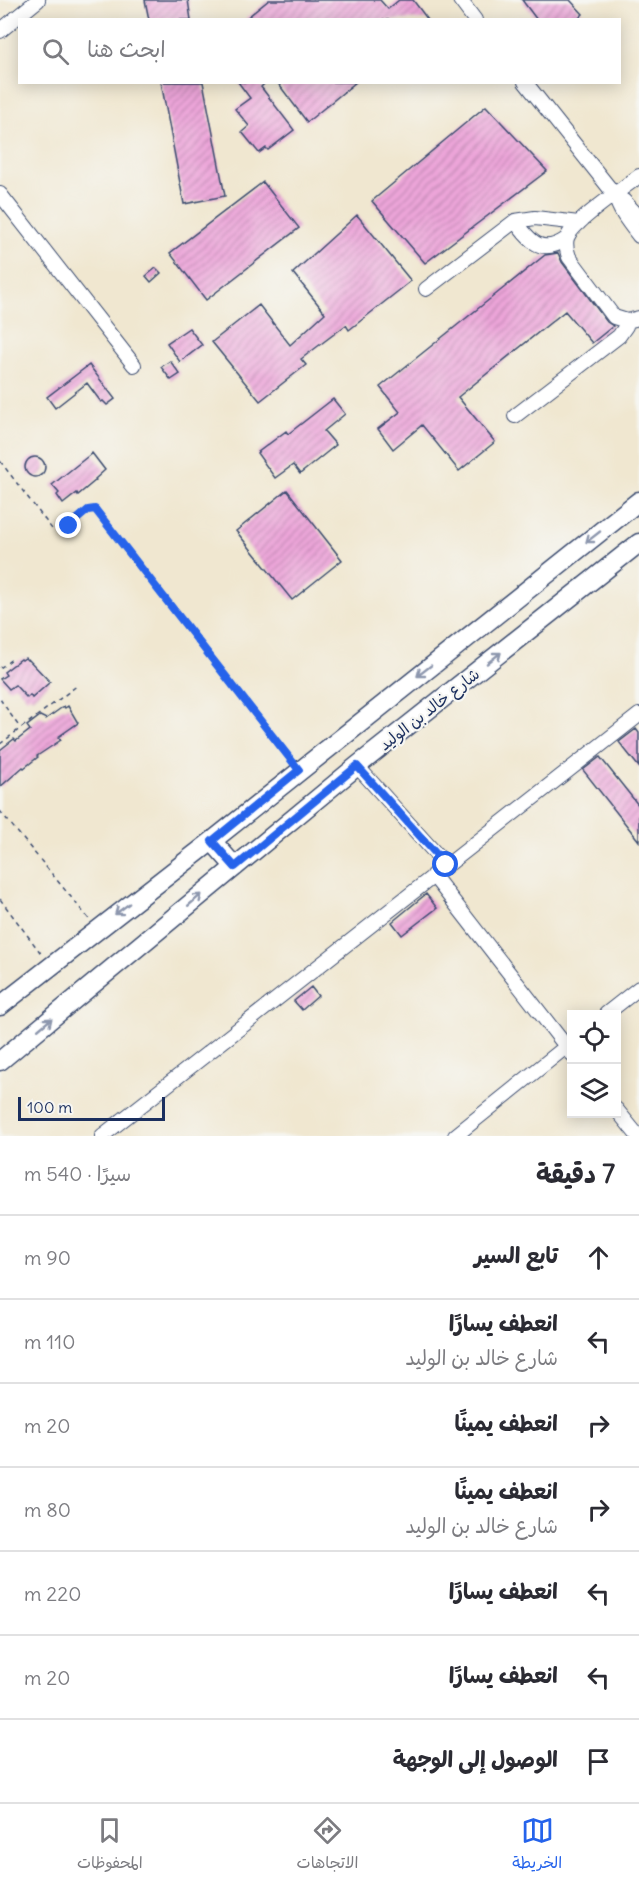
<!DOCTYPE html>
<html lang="ar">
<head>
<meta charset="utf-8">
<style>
	:root { --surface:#fff; --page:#f7f7f7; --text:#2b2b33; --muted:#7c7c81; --line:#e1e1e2; --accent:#2563eb }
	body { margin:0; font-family:Delius,"Playpen Sans Arabic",sans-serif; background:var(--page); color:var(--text); direction:rtl }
	.controls { position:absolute; right:18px; bottom:18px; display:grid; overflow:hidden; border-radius:0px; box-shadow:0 3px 15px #0003 }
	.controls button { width:54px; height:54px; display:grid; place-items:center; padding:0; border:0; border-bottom:2px solid var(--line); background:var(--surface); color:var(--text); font:30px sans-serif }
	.scale { position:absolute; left:18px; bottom:15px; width:147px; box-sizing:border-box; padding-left:6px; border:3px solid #1b2f5e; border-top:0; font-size:16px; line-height:21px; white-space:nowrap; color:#1b2f5e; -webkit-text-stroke:4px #f6f6f2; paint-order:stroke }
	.stop { position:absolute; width:18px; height:18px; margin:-14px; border:4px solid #2563eb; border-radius:50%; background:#fff }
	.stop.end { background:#2563eb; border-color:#fff; box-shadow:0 2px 6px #0008 }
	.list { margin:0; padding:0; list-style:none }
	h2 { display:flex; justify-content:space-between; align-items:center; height:78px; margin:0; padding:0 24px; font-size:26px }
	h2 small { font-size:20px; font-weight:400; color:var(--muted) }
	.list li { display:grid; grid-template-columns:39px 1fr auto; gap:18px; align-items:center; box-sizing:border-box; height:84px; padding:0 24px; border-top:2px solid var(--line) }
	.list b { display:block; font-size:22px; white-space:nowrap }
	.list p { margin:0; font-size:20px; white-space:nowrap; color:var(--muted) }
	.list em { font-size:20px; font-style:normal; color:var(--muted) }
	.icon { flex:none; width:33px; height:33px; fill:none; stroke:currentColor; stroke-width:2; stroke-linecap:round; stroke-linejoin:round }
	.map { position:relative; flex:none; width:639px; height:1136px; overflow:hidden; direction:ltr }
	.search { position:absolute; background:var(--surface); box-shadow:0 3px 15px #0003; left:18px; right:18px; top:18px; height:66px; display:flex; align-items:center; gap:15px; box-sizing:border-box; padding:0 21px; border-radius:0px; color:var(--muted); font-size:22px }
	.sheet { height:666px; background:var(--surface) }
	nav { display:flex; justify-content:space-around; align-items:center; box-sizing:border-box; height:84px; border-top:2px solid var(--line); background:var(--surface); font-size:16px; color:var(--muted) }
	nav a { display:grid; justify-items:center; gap:3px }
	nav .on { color:var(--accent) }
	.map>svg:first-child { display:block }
</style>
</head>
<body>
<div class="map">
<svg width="639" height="1136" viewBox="0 0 639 1136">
	<defs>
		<pattern id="building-hatch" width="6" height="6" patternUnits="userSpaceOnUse" patternTransform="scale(1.5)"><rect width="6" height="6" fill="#eda5d9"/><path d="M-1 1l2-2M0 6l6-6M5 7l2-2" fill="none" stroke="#bf87b3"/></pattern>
	</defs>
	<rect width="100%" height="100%" fill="#f6f6f2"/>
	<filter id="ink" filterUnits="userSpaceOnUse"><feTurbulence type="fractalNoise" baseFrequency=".0167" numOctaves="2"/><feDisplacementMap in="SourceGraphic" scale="12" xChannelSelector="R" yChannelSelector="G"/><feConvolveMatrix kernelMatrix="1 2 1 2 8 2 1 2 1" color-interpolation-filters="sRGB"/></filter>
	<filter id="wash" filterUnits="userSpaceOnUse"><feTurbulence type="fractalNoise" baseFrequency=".008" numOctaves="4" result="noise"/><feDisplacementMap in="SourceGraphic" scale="24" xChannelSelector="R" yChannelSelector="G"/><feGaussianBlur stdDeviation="1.35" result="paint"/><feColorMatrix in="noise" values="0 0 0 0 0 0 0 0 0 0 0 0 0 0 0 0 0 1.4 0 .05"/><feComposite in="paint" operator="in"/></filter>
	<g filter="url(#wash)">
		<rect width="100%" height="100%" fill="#f0e7d0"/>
		<g id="blocks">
			<!-- building -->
			<path fill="url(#building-hatch)" d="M145,0H188L191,20H149Z
				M269,0H380L388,9L399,0H413L428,20H244Z
				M522,0H570L583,14L577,20H537Z
				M161,82H203L225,196L184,204Z
				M238,82H266L261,87L294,130L268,150L266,148L259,153L242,132L249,126L235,109L250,98Z
				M277,82H356L307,122Z
				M486,106L547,171L425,263L372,201Z
				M263,182L299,228L206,300L170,253Z
				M357,215L411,281L349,330L346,325L301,359L306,365L260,401L212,342L259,305L290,345L325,313L293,273Z
				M558,253L562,262L607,322L613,326L592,343L565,311L458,397L495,442L459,471L422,425L393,449L378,429L400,412L380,387L545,255Z
				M156,268L161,273L151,282L146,276Z
				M189,328L202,345L180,362L167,343Z
				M170,361L180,374L171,380L161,367Z
				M89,365L115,399L107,405L103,401L101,402L87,383L55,408L47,397Z
				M333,399L345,414L324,431L336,445L300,474L293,465L275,478L257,453L286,431L288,434Z
				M92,453L105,470L95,479L96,480L78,495L77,493L63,504L57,495L59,493L52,485Z
				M25 467a10 10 0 1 1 20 0a10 10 0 1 1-20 0Z
				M287,490L342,560L292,600L236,531Z
				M25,658L27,660L28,659L50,682L32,698L30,695L27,698L15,685L9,689L0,679L6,675L4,672L21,659L22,660Z
				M64,706L65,708L68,706L78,723L58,737L61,740L37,756L38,757L24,768L23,767L0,787V750L14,739L16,741L30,730L27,726L40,716L46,719Z
				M636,729L639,733V767L619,742Z
				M600,757L639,806V841L583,770Z
				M426,894L437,908L402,935L392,922Z
				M311,987L318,996L302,1010L294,1001Z"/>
		</g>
	</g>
	<g filter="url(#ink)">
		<use href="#blocks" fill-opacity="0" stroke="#3b4b6f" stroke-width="1.5"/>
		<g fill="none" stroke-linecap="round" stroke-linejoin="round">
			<!-- minor casing -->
			<g stroke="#3b4b6f" stroke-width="16">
				<path id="minor" d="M460,0L475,20
					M0,31L38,0
					M525,82L615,195L624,201L639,217
					M639,176C624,188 572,222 567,238C565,244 567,251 569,257L614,317L627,321L639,318
					M0,194L134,365
					M615,195C619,211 629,223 639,236
					M515,221C530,241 541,256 566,239
					M426,289L515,221L535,218L579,223
					M515,416L619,336L626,326L627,321
					M357,766L446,865
					M433,875L572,1054
					M606,1014L639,988
					M616,1109L638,1136
					M102,1136L639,715
					M455,1136L572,1042"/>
			</g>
			<!-- major casing -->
			<g stroke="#3b4b6f" stroke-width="21">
				<path id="major" d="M212,841L235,867
					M0,1006L212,841L639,501
					M0,1061L357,766L639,543"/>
			</g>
			<!-- path -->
			<path stroke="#3b4b6f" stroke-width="1.5" stroke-dasharray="4.5 4.5" stroke-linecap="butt" d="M0,461L52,529C71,535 78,508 95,509L291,760
				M0,668L12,659
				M0,699L20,728
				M0,744L78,685
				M0,811L89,919
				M0,899L43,956"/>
			<!-- minor -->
			<use href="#minor" stroke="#fff" stroke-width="14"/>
			<!-- major -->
			<use href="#major" stroke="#fff" stroke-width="18"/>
		</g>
		<!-- one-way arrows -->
		<defs><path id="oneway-shaft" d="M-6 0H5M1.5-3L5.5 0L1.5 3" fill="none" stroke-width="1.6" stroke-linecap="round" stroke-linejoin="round" transform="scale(1.5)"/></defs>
		<g stroke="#8d97ae">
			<use href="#oneway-shaft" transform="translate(593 537) rotate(142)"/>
			<use href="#oneway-shaft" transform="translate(494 658) rotate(-38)"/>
			<use href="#oneway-shaft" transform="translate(424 671) rotate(142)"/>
			<use href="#oneway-shaft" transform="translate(195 900) rotate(-40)"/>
			<use href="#oneway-shaft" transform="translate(122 909) rotate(143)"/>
			<use href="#oneway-shaft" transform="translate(45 1024) rotate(-40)"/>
		</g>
	</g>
	<g fill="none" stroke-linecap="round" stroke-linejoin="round" filter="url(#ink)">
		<!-- route -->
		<path stroke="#2563eb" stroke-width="8" d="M69,526L88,510L95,509L299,770L212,841L235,867L357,766L446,865"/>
	</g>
	<g text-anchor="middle" stroke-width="4.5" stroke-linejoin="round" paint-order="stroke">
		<!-- street labels -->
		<g font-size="16" fill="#1b2f5e" stroke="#f6f6f2">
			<text transform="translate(429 709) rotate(-38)" y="6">شارع خالد بن الوليد</text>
		</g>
	</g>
</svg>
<div class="controls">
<button><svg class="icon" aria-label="locate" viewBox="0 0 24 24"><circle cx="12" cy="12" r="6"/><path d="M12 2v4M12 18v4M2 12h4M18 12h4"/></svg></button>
<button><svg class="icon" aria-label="layers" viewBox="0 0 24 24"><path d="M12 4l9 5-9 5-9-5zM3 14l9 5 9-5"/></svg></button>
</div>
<div class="scale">100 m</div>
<div class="stop" style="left:446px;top:865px"></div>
<div class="stop end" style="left:69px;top:526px"></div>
<div class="search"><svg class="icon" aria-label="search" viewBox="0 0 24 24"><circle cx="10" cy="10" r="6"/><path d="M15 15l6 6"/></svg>ابحث هنا</div>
</div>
<section class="sheet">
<h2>7 دقيقة<small>سيرًا · 540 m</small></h2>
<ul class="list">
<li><svg class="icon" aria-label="ahead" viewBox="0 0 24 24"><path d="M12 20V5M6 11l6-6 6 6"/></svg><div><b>تابع السير</b></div><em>90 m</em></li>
<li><svg class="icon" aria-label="left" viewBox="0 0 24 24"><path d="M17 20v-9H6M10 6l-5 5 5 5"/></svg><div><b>انعطف يسارًا</b><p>شارع خالد بن الوليد</p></div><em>110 m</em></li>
<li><svg class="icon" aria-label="right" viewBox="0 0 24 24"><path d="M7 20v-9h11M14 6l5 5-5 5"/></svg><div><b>انعطف يمينًا</b></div><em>20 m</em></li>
<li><svg class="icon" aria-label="right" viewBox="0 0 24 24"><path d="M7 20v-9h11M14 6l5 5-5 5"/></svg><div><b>انعطف يمينًا</b><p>شارع خالد بن الوليد</p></div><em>80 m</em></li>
<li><svg class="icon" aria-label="left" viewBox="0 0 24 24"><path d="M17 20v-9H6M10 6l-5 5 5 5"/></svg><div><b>انعطف يسارًا</b></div><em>220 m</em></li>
<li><svg class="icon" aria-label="left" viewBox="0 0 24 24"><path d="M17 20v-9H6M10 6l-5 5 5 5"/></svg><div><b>انعطف يسارًا</b></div><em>20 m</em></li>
<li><svg class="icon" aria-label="arrive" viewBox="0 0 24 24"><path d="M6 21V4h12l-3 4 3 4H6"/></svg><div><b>الوصول إلى الوجهة</b></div></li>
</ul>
</section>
<nav>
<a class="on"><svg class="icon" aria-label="map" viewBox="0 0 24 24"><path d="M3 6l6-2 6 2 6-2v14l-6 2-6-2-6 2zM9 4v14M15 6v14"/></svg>الخريطة</a>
<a><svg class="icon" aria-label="directions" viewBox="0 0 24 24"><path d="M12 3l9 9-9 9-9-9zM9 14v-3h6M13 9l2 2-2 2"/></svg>الاتجاهات</a>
<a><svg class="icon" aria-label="saved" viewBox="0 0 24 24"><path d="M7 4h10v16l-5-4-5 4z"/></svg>المحفوظات</a>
</nav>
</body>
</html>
